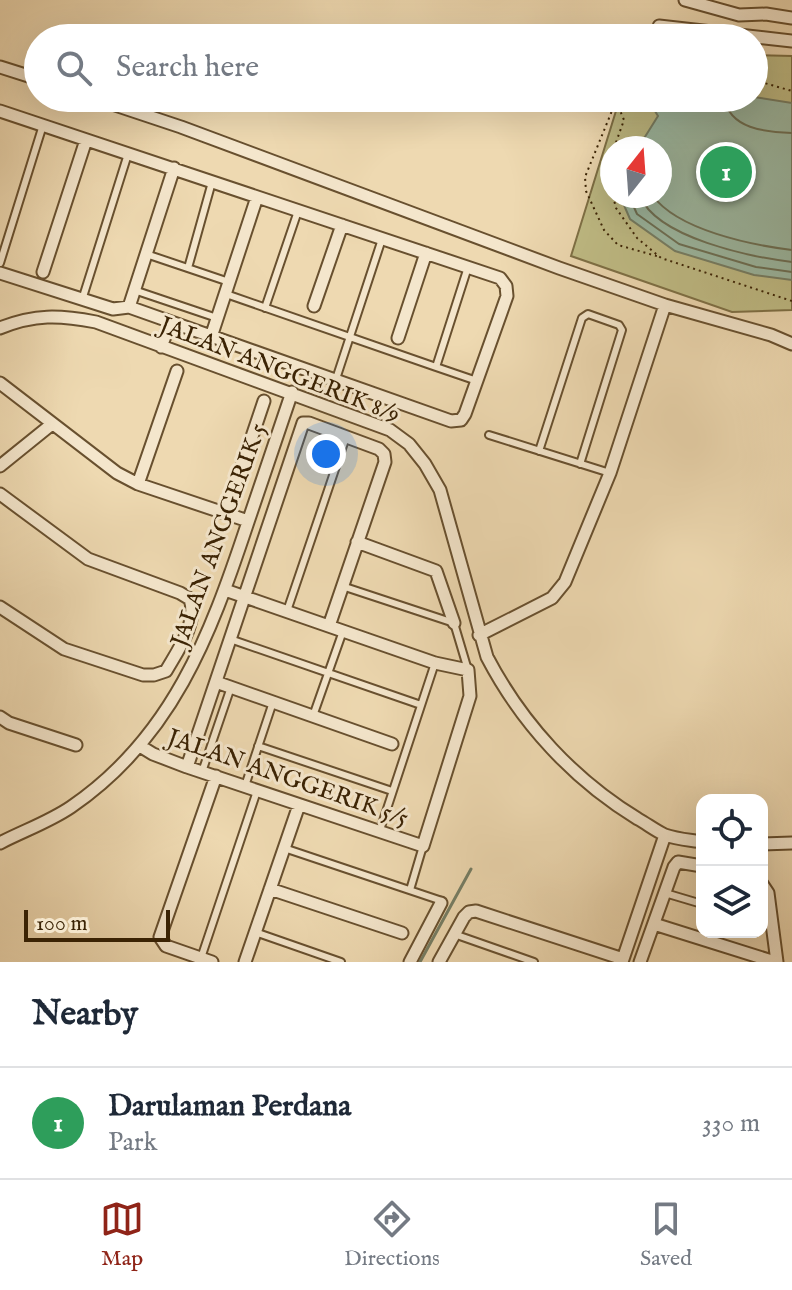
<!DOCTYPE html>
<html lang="en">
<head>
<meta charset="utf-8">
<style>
	:root { --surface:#fff; --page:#f6f6f7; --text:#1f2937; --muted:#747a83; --line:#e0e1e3; --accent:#8f2418 }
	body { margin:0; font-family:"IM FELL English",serif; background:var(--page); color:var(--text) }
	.controls { position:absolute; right:24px; bottom:24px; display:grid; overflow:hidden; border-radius:16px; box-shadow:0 8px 32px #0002 }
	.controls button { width:72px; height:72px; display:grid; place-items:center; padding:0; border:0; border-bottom:2px solid var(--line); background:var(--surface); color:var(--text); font:40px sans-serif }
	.compass { position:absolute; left:600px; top:136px; width:72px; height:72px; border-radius:50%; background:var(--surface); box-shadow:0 8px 32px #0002; rotate:17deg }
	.scale { position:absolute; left:24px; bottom:20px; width:146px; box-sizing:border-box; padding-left:8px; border:4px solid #3b2304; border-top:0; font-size:22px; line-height:28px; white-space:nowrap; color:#3b2304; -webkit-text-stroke:6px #f4e6cc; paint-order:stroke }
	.you { position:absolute; left:326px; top:454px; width:28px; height:28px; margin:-20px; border:6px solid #fff; border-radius:50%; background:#1a73e8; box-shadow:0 0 0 12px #1a73e833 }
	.badge { display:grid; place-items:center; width:52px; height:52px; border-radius:50%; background:var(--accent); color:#fff; font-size:26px; font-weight:700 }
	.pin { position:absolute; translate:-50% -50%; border:4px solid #fff; box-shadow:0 2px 8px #0006 }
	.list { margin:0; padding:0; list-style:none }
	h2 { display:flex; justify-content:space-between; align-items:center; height:104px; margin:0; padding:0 32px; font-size:34px }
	h2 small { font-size:26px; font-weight:400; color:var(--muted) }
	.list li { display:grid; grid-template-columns:52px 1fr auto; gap:24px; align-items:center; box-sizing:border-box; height:112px; padding:0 32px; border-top:2px solid var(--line) }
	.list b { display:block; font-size:30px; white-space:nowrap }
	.list p { margin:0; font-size:26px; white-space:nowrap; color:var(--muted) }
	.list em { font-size:26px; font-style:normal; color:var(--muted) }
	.icon { flex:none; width:44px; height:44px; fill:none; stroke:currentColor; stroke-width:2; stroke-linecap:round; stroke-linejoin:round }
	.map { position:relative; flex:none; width:792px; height:962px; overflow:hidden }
	.search { position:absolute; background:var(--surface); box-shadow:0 8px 32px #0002; left:24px; right:24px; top:24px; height:88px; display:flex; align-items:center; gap:20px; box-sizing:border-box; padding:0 28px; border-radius:44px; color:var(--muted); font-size:30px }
	.sheet { height:216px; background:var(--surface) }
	nav { display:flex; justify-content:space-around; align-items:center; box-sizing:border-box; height:112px; border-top:2px solid var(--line); background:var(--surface); font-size:22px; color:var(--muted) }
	nav a { display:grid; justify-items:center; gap:4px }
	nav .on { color:var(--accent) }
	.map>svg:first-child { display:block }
</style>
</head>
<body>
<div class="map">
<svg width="792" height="962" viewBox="0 0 792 962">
	<rect width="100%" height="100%" fill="#eed9b1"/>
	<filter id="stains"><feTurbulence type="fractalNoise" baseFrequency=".0025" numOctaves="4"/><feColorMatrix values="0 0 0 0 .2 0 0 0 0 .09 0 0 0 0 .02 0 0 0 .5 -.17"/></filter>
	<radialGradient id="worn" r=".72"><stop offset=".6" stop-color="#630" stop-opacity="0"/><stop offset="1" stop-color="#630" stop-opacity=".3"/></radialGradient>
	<!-- green -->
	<path fill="#c0bd86" stroke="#7e7045" stroke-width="2" fill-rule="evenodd" d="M754,55L792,56V310L732,312L571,256L620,98H754ZM612,148H660V196H612Z"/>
	<!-- water -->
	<path fill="#9bbba6" stroke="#757e65" stroke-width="2" d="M754,97L792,103V280L754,275L675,251L630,219L620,196H660V148H638L658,116L647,98Z"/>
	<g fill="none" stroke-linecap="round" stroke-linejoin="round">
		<!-- shore -->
		<path stroke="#6b6f55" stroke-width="2" d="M724,98C730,129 765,132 792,133
			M629,196L637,214L679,244L756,267L792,272
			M640,196C657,238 751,257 792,262
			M653,196C678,230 751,245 792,250"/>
		<!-- stream -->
		<path stroke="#757e65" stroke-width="3" d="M420,962L471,869"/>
		<!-- service casing -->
		<g stroke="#68502f" stroke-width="10">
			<path id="service" d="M146,254L229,282
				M0,263L43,125
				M188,268L212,182
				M134,290L217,318
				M226,294L436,367L468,267
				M82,300L128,154
				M265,308L298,211
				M436,367L477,381
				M336,379L382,239
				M489,435L610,473
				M539,451L582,318L588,314L619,325L622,330L580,464
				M342,586L454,623L468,670
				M287,611L346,437
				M230,639L421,705
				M313,716L343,631
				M258,746L392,791
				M202,772L231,687
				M245,786L273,702
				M380,830L435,663
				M284,848L439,900L441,903
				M410,890L423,846
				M665,893L702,904
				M255,932L341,962
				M454,934L534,962
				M201,958L257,791"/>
		</g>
		<!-- minor casing -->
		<g stroke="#68502f" stroke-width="15">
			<path id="minor" d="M685,0L739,15L766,14L792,18
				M659,26L792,41
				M0,67L38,79
				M94,98L181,127L559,268L665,305L771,335L792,344
				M0,111L500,278L506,286L507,296L465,414L461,420L451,421L129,307L113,309L0,273
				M43,272L86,140
				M314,306L342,225
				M129,307L174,168
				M0,328C35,314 59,315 96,322L390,430L409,444L425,464L440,490L487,657C522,724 574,780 638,819C647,824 656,831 665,835C676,839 690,840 702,842
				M211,337L257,197
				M398,338L426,253
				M161,347L170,323
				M0,383L117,473L138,484L248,521
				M0,466L52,424
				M138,484L177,371
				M0,494L88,559L180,593L190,599C198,623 178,650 166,671L154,675H143L64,649L0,607
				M226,514L264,401
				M357,542L436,571L454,623
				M479,635L552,598L565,582L610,473L665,305
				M216,682L392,744
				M0,717L9,723L76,745
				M140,746L153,754L187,767L423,846L470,696L468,670L435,663L225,590
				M187,767L303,423H309L379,449L384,454L385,462L329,626
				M0,843C23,831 49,822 71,807C172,738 210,636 247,525C262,480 277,436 292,392
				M762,844L792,843
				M762,884L768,893L777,962
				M270,889L402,933
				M654,924L775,962
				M212,962L166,946L160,937L216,776
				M245,962L299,805
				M410,962L441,903
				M439,962L464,917L469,912L476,911L623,959
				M622,962L665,835
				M640,962L674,867L678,862L702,866"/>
		</g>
		<!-- path -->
		<path stroke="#3b2304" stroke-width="2" stroke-dasharray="2 4" stroke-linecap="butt" d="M754,80L792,91
			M616,101L585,177L586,191L604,230L618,245L660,257
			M614,148L624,120L616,101L617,98
			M612,154L607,173L612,193
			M613,196L616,208L637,238L661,258L792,301"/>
		<!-- service -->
		<use href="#service" stroke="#f4e6cc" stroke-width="6"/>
		<!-- minor -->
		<use href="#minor" stroke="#f4e6cc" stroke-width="11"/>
	</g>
	<g text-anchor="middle" stroke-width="6" stroke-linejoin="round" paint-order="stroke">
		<!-- street labels -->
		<g font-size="24" fill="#3b2304" stroke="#f4e6cc">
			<text transform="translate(280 369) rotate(21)" y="8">JALAN ANGGERIK 8/9</text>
			<text transform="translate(218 535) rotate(-70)" y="8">JALAN ANGGERIK 5</text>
			<text transform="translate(288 777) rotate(19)" y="8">JALAN ANGGERIK 5/5</text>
		</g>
	</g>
	<rect width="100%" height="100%" filter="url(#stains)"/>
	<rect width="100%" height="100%" fill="url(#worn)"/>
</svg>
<div class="controls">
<button><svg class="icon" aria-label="locate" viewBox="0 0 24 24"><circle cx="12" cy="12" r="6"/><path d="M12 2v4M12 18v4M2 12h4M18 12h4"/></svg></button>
<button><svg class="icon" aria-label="layers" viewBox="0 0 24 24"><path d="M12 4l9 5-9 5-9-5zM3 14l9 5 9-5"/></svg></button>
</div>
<svg class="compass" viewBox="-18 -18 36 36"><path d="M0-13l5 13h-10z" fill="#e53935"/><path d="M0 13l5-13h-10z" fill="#747a83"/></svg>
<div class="scale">100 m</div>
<div class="you"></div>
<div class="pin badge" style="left:726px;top:172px;background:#2e9e5b">1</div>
<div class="search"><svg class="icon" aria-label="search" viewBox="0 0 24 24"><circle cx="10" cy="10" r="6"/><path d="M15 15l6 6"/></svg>Search here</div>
</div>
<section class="sheet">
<h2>Nearby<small></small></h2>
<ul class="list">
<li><span class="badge" style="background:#2e9e5b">1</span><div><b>Darulaman Perdana</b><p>Park</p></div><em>330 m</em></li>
</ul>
</section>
<nav>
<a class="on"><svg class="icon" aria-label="map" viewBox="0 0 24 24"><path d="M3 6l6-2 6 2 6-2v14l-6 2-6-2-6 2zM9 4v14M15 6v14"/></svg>Map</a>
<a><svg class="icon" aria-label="directions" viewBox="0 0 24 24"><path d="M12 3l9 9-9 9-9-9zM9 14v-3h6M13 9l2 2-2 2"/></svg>Directions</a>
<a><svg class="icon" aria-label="saved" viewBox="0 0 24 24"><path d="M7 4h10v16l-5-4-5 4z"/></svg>Saved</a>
</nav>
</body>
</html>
